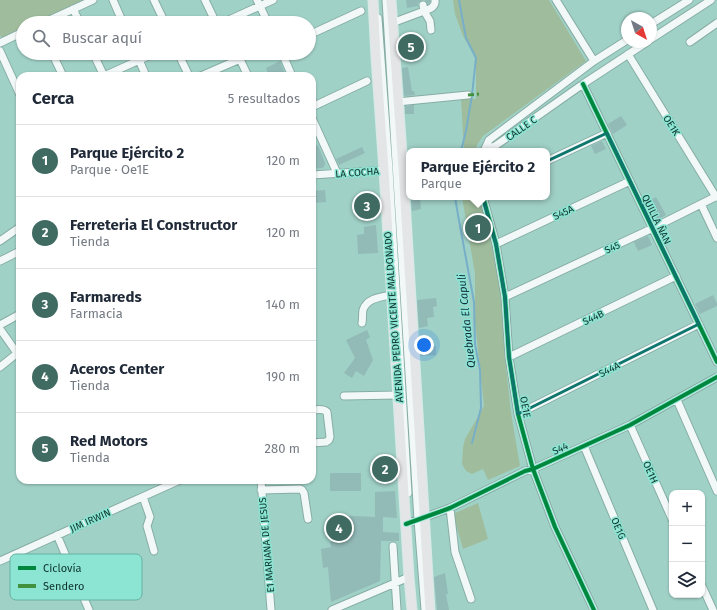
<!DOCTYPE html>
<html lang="es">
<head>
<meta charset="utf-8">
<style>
	:root { --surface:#fff; --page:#f6f6f7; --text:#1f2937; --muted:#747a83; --line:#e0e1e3; --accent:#406b63 }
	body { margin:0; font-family:"Fira Sans",sans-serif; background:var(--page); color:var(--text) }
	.controls { position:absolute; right:12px; bottom:12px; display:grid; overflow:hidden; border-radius:8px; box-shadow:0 1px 3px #0004 }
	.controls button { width:36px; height:36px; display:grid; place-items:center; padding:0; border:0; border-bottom:1px solid var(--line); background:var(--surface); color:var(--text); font:20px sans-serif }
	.compass { position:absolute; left:621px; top:12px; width:36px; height:36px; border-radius:50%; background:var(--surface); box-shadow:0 1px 3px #0004; rotate:141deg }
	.you { position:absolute; left:424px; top:345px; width:14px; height:14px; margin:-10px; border:3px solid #fff; border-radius:50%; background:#1a73e8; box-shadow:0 0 0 6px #1a73e833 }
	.badge { display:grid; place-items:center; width:26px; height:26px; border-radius:50%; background:var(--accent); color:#fff; font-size:13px; font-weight:700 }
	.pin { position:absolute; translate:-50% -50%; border:2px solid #fff; box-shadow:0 1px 4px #0006 }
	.popup { position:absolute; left:406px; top:148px; width:144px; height:52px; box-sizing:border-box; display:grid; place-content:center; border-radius:8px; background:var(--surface); filter:drop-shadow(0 1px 3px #0005); font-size:13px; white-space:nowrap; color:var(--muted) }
	.popup b { font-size:15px; color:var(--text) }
	.popup::after { content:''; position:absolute; left:50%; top:100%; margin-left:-8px; border:8px solid transparent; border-top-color:var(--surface) }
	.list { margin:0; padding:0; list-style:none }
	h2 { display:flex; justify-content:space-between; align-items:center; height:52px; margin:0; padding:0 16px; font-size:17px }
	h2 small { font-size:13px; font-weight:400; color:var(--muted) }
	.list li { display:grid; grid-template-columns:26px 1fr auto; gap:12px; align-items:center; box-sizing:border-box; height:72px; padding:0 16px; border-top:1px solid var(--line) }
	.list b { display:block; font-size:15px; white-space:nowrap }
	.list p { margin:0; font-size:13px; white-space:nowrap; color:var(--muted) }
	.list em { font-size:13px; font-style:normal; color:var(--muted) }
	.icon { flex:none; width:22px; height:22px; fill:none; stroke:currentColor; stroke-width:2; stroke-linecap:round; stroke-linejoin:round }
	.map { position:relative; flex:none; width:717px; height:610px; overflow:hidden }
	.search { position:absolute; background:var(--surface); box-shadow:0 1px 3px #0004; left:16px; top:16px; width:300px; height:44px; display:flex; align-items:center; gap:10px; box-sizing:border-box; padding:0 14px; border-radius:22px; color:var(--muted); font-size:15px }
	.panel { position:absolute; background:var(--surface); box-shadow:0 1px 3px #0004; left:16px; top:72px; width:300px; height:412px; border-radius:12px }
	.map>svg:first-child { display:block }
</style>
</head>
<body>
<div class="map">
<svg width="717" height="610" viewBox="0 0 717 610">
	<rect width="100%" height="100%" fill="#a0d1c7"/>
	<!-- green -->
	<path fill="#9fbd9d" d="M0,0H85L35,23H23V28L2,38L0,35Z
		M453,0H549L586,61L483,136L477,145L475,151H464L461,99H476V58L463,36L455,14Z
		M462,197H480L492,245L503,296L505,357L511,413L520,466L488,480L483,469L472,474L466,471L462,464L463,447L465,439L484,406L475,322V274Z
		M478,503L488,539L463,549L453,514Z"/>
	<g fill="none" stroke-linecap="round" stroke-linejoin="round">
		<!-- stream -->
		<path stroke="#77afc8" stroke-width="2" d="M459,0L466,38L476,58L472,95L466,131L461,151
			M455,197L458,215L474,302L475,344L480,370L481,408L472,443"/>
	</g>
	<!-- building -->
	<path fill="#92bab7" d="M406,0H430V2L428,4L425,0H422L418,3V6L407,8Z
		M423,40L425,49L401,54L400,45Z
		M280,61L286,76H269L266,68Z
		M408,67L412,91H414L415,95L404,96L402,68Z
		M414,105V114H405V106Z
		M621,116L627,125L613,134L608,124Z
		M602,141L606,149L595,154L591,146Z
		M318,145L325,163L324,167L322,168L312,169V147Z
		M362,147L365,153L339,165L336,159Z
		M325,190L326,202L312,203V191Z
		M656,197L666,215L657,220L647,202Z
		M420,198L421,209L412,211L411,200Z
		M376,225L378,253L358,254L357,235L364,234V227Z
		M648,236L652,245L638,251L634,242Z
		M713,295L717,303V306L700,314L695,304Z
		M436,298L437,306L433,307L434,317L427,318L428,326L419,328L417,300Z
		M367,330L370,337L366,340L373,360L364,376L356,371L352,378L344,373L355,358L346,340Z
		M430,337L431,346H436V355L420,356L419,338Z
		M377,466H393V473H377Z
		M330,473H361V491H330Z
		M395,491L397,518L383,517V532L399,533V541H381L380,581L331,602L328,567L323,568L321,549L331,547L330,542L334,540L332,515L375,517V492Z
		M445,573L448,594H446L449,610H437L434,577Z"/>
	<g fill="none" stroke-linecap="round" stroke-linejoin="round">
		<!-- minor casing -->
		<g stroke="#86ada5" stroke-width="9">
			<path id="minor" d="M113,0L123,23
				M154,0L165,23
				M205,0L216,23
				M257,0L268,23
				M386,0L418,520L425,610
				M556,0L594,61
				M73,9L80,23
				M378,18L389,169L408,493
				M43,23L93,0
				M222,23L273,0
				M392,23L424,11L423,5
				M651,24L689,0
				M431,30L430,21L424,11C430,9 436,7 435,0
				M309,35L361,11
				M651,39L711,0
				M690,42L717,23
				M0,43L23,32
				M0,51L20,95
				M52,53L63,76
				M93,53L104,76
				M136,53L146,76
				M178,53L189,76
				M237,53L248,76
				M282,53L292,76
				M628,54L716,197
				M104,76L155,53
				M201,76L240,59
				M583,84L717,362
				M397,102L468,95
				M312,107L367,81
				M312,118L337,173
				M484,150L495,146L583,84L647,42
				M484,151L489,140L594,61L627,40
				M547,161L607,133
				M312,175L388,170
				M483,197L496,244L505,297L509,357L518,414L533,469L555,527L594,610
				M701,204L717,238
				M0,241L20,227
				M496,244L630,181
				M0,261L20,251
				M505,297L653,228L717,196
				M362,323C363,319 362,314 363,310C367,298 381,297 391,295
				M0,325L20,314
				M0,329L17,353
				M509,357L676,276
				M0,367L20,351
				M344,396L398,395
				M677,400L717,491
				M312,410C317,410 323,408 327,412L330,437L329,440L326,442L312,443
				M518,414L699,324
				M630,425L672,519
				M584,446L653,610
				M261,480L271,610
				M261,490L300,489L302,490L304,493L308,519
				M143,497L150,517L147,526L154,551
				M450,508L455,552L471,599
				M406,524L450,508L525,471L533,469L630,425L717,377
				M57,535L89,610
				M393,546L397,610
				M0,561L180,480
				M702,586L713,610
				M332,610L409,577"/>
		</g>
		<!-- major casing -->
		<g stroke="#d4eae6" stroke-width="11">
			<path id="major" d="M373,0L376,57L384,170L409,577L412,610
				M391,0L403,168L430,610"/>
		</g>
		<!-- minor -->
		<use href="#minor" stroke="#f1f8f7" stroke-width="7"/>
		<!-- major -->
		<use href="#major" stroke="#e3e5e6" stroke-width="9"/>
		<!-- quiet -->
		<path stroke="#42913f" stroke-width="3" stroke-dasharray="6 3" stroke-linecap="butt" d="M468,95L479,94"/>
		<!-- cycleway casing -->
		<g stroke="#8ce5d3" stroke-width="6">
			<path id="cycleway" d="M583,84L717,362
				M483,197L496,244L505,297L509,357L518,414L533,469L555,527L594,610
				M406,524L450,508L525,471L533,469L630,425L717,377"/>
		</g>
		<!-- cycleway -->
		<use href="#cycleway" stroke="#00873e" stroke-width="4"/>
	</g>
	<!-- marked area -->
	<path fill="none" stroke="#0f766e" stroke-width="3" stroke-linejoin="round" d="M607,133L699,324L518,414L509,357L505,297L496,244L481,192Z"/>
	<g text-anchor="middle" stroke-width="3" stroke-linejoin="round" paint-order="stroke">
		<!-- street labels -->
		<g font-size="10" fill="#0d342d" stroke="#8ce5d3">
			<text transform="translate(672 125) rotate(58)" y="4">OE1K</text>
			<text transform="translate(521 128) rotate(-35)" y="4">CALLE C</text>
			<text transform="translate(357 172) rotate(-4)" y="4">LA COCHA</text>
			<text transform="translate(563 212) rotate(-25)" y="4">S45A</text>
			<text transform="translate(657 219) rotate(64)" y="4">QUILLA ÑAN</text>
			<text transform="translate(612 247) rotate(-25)" y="4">S45</text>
			<text transform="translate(393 317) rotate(-94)" y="4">AVENIDA PEDRO VICENTE MALDONADO</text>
			<text transform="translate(593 317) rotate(-26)" y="4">S44B</text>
			<text transform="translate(609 369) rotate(-26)" y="4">S44A</text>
			<text transform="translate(526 407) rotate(79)" y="4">OE1E</text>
			<text transform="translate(560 448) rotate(-24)" y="4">S44</text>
			<text transform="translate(651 472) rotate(66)" y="4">OE1H</text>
			<text transform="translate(90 520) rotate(-24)" y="4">JIM IRWIN</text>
			<text transform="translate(619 528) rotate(67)" y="4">OE1G</text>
			<text transform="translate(266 545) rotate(-95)" y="4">E1 MARIANA DE JESUS</text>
		</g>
		<!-- water labels -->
		<g font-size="11" font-style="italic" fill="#122d3f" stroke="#8ce5d3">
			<text transform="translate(466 321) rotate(-96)" y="4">Quebrada El Capuli</text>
		</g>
	</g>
	<!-- legend -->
	<rect x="10" y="554" width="132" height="46" rx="6" fill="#8ce5d3" stroke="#66b0a1" stroke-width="1"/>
	<rect x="18" y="566" width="18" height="4" fill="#00873e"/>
	<rect x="18" y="584" width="18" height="4" fill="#42913f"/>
	<g font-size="11" fill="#0d342d">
		<text x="43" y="572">Ciclovía</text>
		<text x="43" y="590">Sendero</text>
	</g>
</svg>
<div class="controls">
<button>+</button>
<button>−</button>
<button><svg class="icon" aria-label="layers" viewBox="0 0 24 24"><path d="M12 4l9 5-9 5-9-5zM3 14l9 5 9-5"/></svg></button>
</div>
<svg class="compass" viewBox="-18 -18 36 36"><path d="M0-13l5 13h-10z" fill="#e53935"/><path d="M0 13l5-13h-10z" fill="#747a83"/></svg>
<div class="you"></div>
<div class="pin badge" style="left:478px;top:228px">1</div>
<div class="popup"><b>Parque Ejército 2</b>Parque</div>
<div class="pin badge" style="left:385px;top:469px">2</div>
<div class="pin badge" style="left:367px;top:206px">3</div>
<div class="pin badge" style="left:339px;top:528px">4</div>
<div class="pin badge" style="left:411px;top:47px">5</div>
<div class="search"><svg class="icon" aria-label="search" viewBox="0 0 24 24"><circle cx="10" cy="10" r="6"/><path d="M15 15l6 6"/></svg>Buscar aquí</div>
<section class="panel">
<h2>Cerca<small>5 resultados</small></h2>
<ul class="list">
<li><span class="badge">1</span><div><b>Parque Ejército 2</b><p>Parque · Oe1E</p></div><em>120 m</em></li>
<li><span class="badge">2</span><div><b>Ferreteria El Constructor</b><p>Tienda</p></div><em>120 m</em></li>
<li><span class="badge">3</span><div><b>Farmareds</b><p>Farmacia</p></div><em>140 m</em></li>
<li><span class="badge">4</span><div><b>Aceros Center</b><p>Tienda</p></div><em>190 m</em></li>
<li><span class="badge">5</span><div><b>Red Motors</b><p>Tienda</p></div><em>280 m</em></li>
</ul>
</section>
</div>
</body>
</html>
